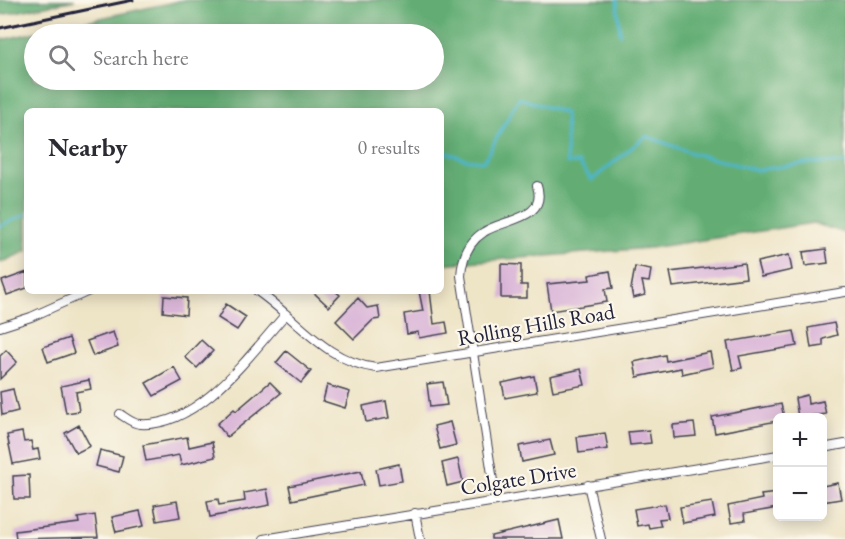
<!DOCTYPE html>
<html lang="en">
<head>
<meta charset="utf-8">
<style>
	:root { --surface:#fff; --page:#f2f2f3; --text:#2b2b33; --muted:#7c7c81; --line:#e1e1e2 }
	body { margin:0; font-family:"EB Garamond",serif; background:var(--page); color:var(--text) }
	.controls { position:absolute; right:18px; bottom:18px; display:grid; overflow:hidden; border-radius:9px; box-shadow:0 3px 15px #0003 }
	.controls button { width:54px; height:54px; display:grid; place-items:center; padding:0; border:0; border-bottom:2px solid var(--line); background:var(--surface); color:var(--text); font:30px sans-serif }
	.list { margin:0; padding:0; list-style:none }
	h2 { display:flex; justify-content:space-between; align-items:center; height:78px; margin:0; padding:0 24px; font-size:26px }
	h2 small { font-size:20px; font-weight:400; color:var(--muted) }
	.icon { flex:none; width:33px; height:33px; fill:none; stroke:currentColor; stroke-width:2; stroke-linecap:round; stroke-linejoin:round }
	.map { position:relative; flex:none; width:845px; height:539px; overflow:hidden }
	.search { position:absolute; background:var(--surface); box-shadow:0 3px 15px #0003; left:24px; top:24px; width:420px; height:66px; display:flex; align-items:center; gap:15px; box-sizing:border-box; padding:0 21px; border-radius:33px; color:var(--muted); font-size:22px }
	.panel { position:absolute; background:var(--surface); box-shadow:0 3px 15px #0003; left:24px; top:108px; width:420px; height:186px; border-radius:9px }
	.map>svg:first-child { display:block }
</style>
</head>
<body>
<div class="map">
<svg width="845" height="539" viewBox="0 0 845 539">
	<rect width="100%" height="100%" fill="#fbf7ec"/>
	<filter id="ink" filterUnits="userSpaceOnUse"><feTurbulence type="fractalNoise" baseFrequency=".0167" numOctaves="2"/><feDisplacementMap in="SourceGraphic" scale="12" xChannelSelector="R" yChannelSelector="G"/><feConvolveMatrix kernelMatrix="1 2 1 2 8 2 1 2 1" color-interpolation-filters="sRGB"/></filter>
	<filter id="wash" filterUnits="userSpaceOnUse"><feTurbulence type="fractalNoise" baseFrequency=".008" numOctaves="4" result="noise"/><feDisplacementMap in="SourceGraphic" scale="24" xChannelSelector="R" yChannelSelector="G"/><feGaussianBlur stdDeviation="1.35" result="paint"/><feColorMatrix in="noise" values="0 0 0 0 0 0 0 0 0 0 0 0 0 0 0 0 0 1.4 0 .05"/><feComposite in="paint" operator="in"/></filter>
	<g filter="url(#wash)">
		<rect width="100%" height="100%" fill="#eee4c6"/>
		<!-- forest -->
		<path fill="#64ad74" stroke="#436858" stroke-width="1.5" fill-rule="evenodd" d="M0,0H75L0,15Z
			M183,0H845V233L813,223L650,248L441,264V111H27V251L0,263V40ZM34,34H434V80H34Z"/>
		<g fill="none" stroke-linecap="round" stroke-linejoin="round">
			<!-- stream -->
			<path stroke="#4db6ca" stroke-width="3" d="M617,0L620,34
				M441,150L465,159L484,161L519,98L565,113L567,163H579L592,180L646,136L692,153L757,170L807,163H845
				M0,226L27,214"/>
		</g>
		<g id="blocks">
			<!-- building -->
			<path fill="#d9b4d7" d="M826,249L828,263L805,266L803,252Z
				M789,255L792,270L761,277L757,262Z
				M744,263L746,278L673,287L670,272Z
				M501,264L521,265V285H527V298H501Z
				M635,267L651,270L649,282L642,281L645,295L633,298L631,289Z
				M610,271L613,288L605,289L607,302L551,311L547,284L590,280L589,275Z
				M27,272V288L7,295L2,281Z
				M312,291H335L340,295L329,307Z
				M419,291H430L434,324L446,322L448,333L419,338L418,332L407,334L404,314L423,311Z
				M164,296L187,298L186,315L163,312Z
				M358,298L367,308L378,306L380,319L373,320L354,339L336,321Z
				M226,304L246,317L237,330L218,318Z
				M834,323L837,335L823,339V346L811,348L808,328Z
				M794,331L797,346L739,356L742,368L733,370L727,342Z
				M113,332L118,347L93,356L87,341Z
				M69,338L74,353L48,362L43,347Z
				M201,340L213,351L197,368L185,357Z
				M6,350L17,362L0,379V356Z
				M286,351L311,371L301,383L276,363Z
				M710,352L713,367L682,374L681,368L637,377L634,362L665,355L666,361Z
				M174,367L182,381L154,396L146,383Z
				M581,369L585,385L553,391L550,376Z
				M534,376L537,392L505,398L502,383Z
				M89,380L91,389L76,392L79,411L66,413L61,386Z
				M270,382L281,393L227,437L217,424L234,409L236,411Z
				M443,382L447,405L430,407L427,384Z
				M327,385L350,392L345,408L323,401Z
				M13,389L18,411L2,415L0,392Z
				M807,395L808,404L823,401L826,414L798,417L795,398Z
				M386,401L389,418L366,422L363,406Z
				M781,404L784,417H777V421L715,433L712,417Z
				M450,422L456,445L440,449L434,426Z
				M694,423L696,436L674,438L673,425Z
				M79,425L90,446L76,453L65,433Z
				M649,430L651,443L630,445L628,432Z
				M22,432L24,442L31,441L33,450L38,449L40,459L13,464L7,435Z
				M605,433L608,449L579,453L577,437Z
				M187,437L189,447L212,442L215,457L181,465L179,455L146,461L143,445Z
				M550,440L554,455L522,462L519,446Z
				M100,450L123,456L119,472L96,466Z
				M458,459L463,482L447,486L442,463Z
				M399,464L402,481L379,485L376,469Z
				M361,471L364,485L292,500L289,486Z
				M29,475L30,499H14L13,476Z
				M838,483L841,499L822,502V486Z
				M267,489L270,505L210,517L207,501L218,499L219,505L245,501L244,493Z
				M777,493V508L744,514L745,521L731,523L728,506L762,499L761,495Z
				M177,501L180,517L157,521L154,505Z
				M712,502L715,517L683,523L680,507Z
				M665,504L668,518L659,519L661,526L649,528L648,524L637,526L634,509Z
				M140,511L144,526L116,532L112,517Z
				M95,515L98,537L16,539L15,531L79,523L78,518Z
				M559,520L563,539H491V536Z"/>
		</g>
	</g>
	<g filter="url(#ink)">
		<use href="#blocks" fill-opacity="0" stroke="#413f50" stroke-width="1.5"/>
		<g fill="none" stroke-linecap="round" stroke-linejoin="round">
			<!-- street casing -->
			<g stroke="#413f50" stroke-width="10">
				<path id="street" d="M257,291C298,319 324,361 376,368L845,292
					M0,327L31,317L89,291
					M120,414C126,418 133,424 140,424C199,428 251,353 286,314
					M822,448L845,444
					M588,485L601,539
					M496,500L461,276C462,259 468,242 484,232C503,219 548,220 537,186
					M415,513L420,539
					M264,539L778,455"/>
			</g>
			<!-- street -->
			<use href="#street" stroke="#fff" stroke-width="8"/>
			<!-- rail -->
			<path stroke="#22223b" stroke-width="3" d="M0,28L133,0"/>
		</g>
	</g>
	<g text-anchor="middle" stroke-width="4.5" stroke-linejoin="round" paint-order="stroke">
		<!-- street labels -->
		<g font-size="22" fill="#22223b" stroke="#fbf7ec">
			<text transform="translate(536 324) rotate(-10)" y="8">Rolling Hills Road</text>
			<text transform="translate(518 478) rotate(-9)" y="8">Colgate Drive</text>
		</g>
	</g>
</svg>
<div class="controls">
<button>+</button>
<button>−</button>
</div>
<div class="search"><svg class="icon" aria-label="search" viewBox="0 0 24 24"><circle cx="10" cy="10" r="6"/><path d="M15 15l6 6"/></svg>Search here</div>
<section class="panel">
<h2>Nearby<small>0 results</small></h2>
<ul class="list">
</ul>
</section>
</div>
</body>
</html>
